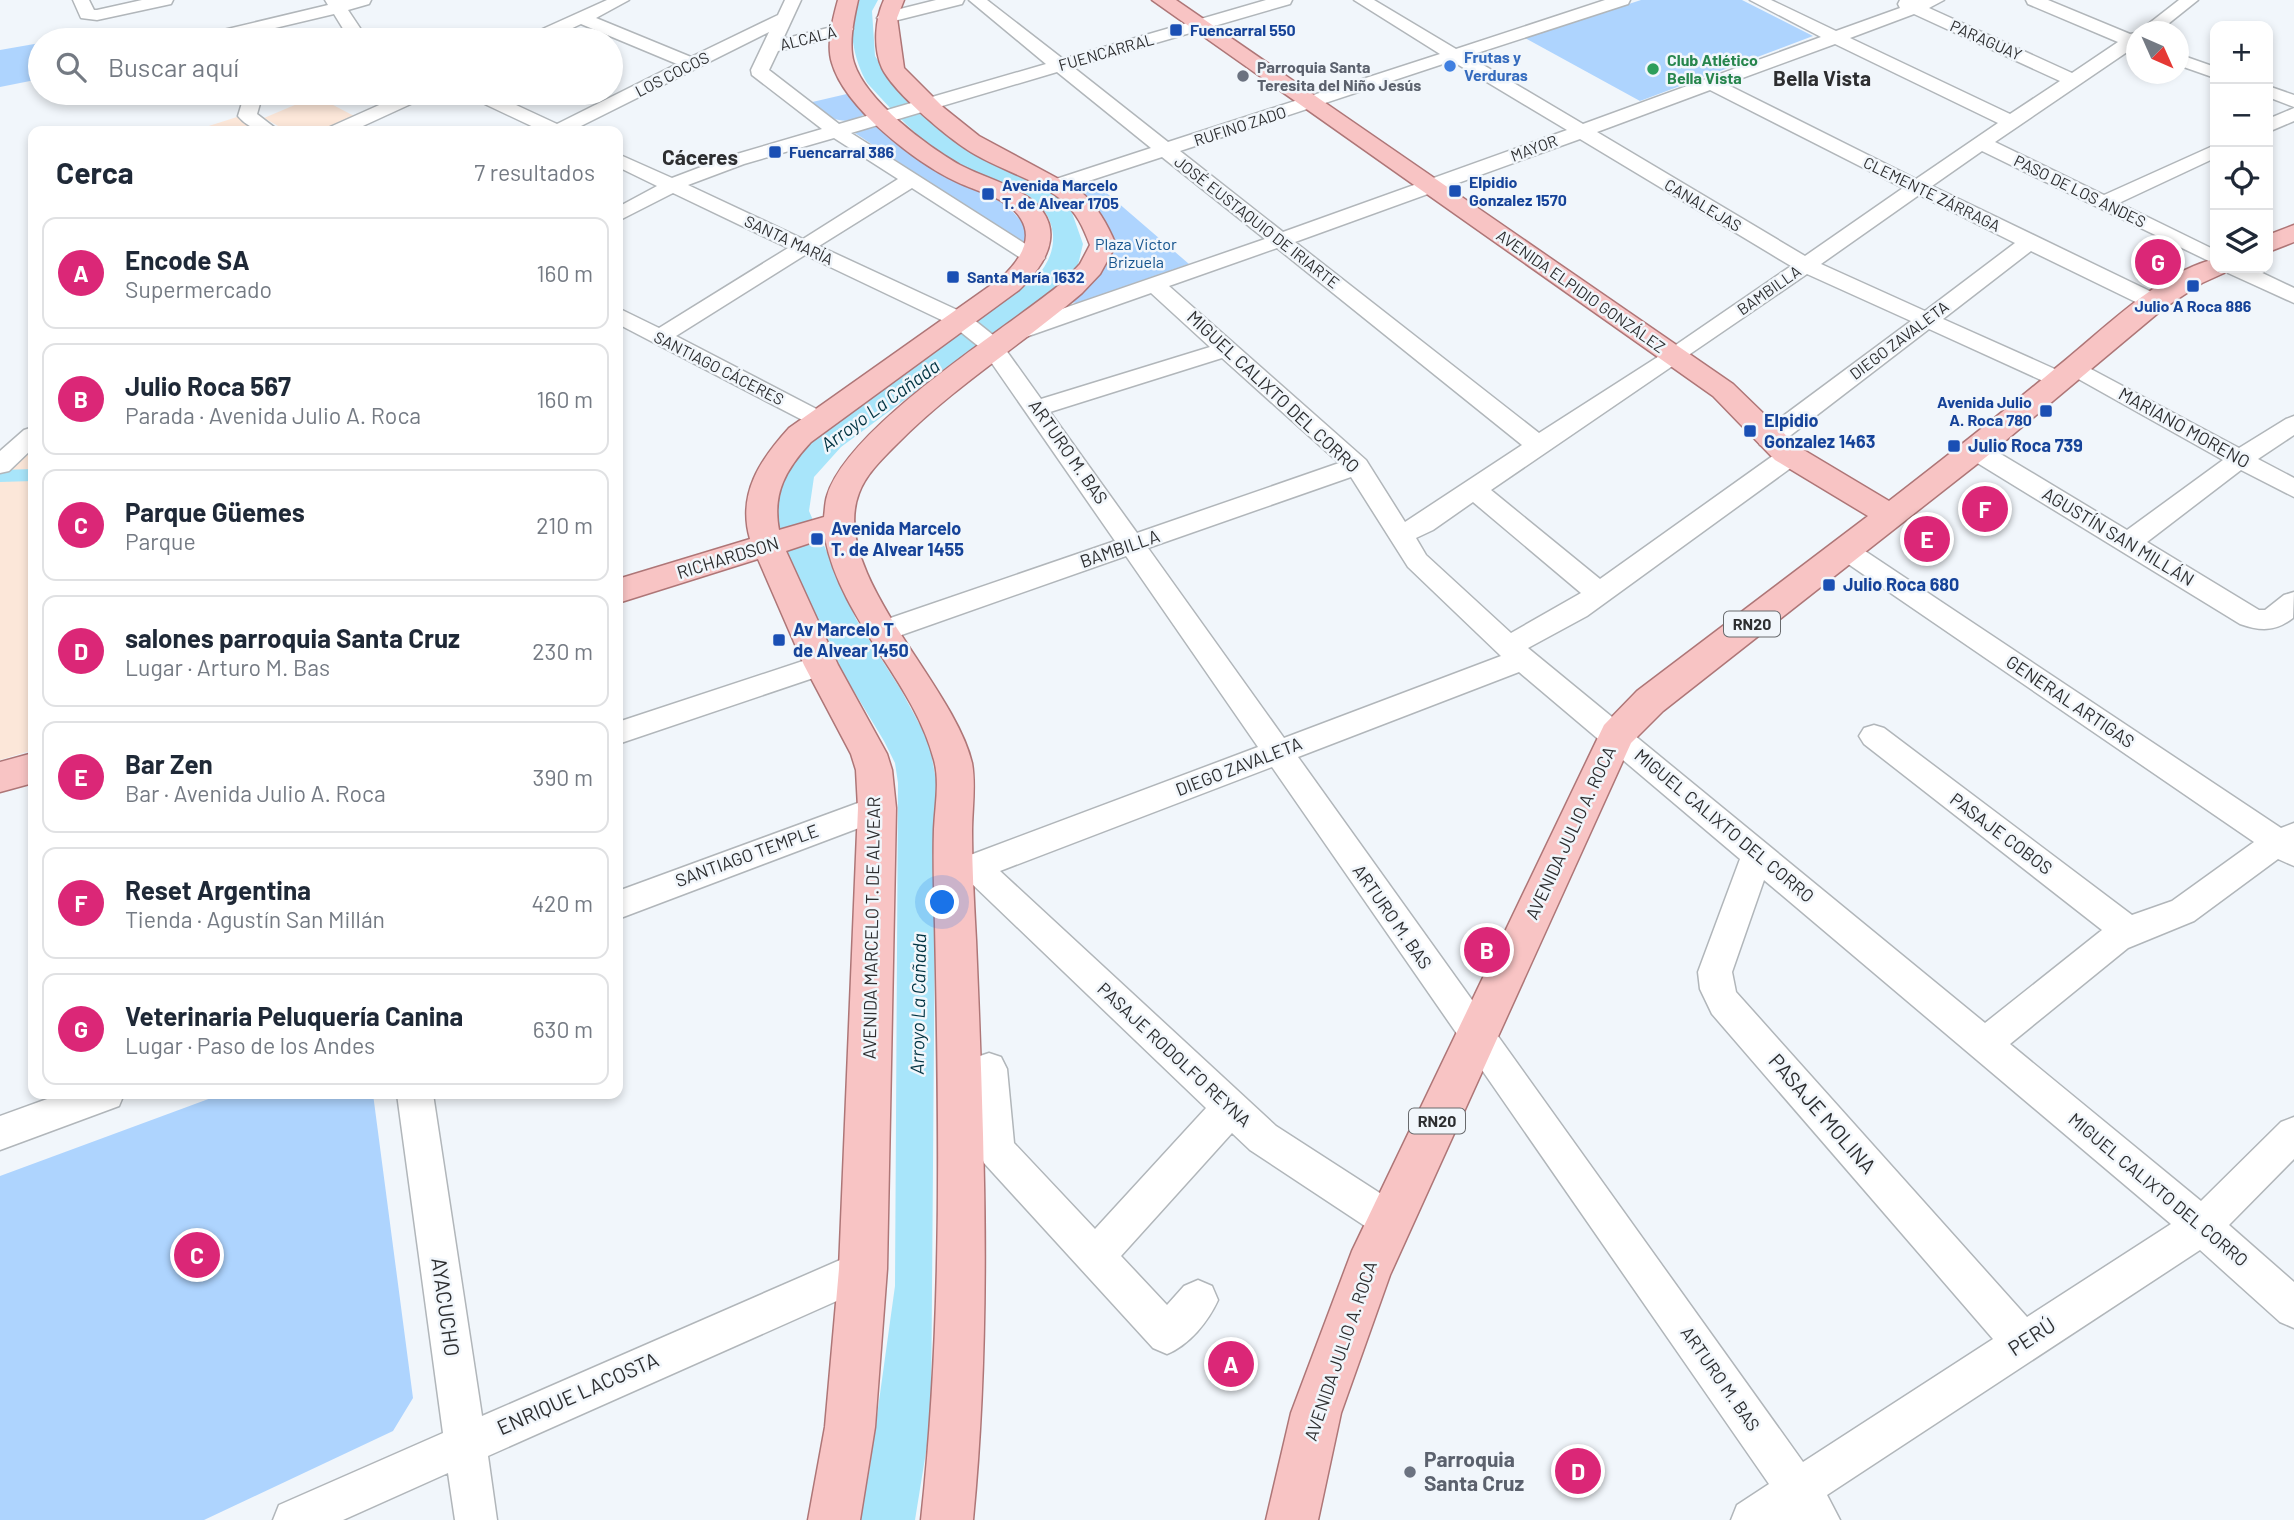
<!DOCTYPE html>
<html lang="es">
<head>
<meta charset="utf-8">
<style>
	:root { --surface:#fff; --page:#f2f2f3; --text:#1f2937; --muted:#747a83; --line:#e0e1e3; --accent:#db2777 }
	body { margin:0; font-family:Barlow,sans-serif; background:var(--page); color:var(--text) }
	.controls { position:absolute; right:21px; top:21px; display:grid; overflow:hidden; border-radius:14px; box-shadow:0 4px 10px #0003 }
	.controls button { width:63px; height:63px; display:grid; place-items:center; padding:0; border:0; border-bottom:2px solid var(--line); background:var(--surface); color:var(--text); font:35px sans-serif }
	.compass { position:absolute; left:2126px; top:21px; width:63px; height:63px; border-radius:50%; background:var(--surface); box-shadow:0 4px 10px #0003; rotate:135deg }
	.you { position:absolute; left:943px; top:903px; width:24px; height:24px; margin:-18px; border:5px solid #fff; border-radius:50%; background:#1a73e8; box-shadow:0 0 0 10px #1a73e833 }
	.badge { display:grid; place-items:center; width:46px; height:46px; border-radius:50%; background:var(--accent); color:#fff; font-size:23px; font-weight:700 }
	.pin { position:absolute; translate:-50% -50%; border:4px solid #fff; box-shadow:0 2px 7px #0006 }
	.list { margin:0; padding:0; list-style:none }
	h2 { display:flex; justify-content:space-between; align-items:center; height:91px; margin:0; padding:0 28px; font-size:30px }
	h2 small { font-size:23px; font-weight:400; color:var(--muted) }
	.list li { display:grid; grid-template-columns:46px 1fr auto; gap:21px; align-items:center; box-sizing:border-box; height:112px; margin:0 14px 14px; padding:0 14px; border:2px solid var(--line); border-radius:14px }
	.list b { display:block; font-size:26px; white-space:nowrap }
	.list p { margin:0; font-size:23px; white-space:nowrap; color:var(--muted) }
	.list em { font-size:23px; font-style:normal; color:var(--muted) }
	.icon { flex:none; width:38px; height:38px; fill:none; stroke:currentColor; stroke-width:2; stroke-linecap:round; stroke-linejoin:round }
	.map { position:relative; flex:none; width:2294px; height:1520px; overflow:hidden }
	.search { position:absolute; background:var(--surface); box-shadow:0 4px 10px #0003; left:28px; top:28px; width:595px; height:77px; display:flex; align-items:center; gap:18px; box-sizing:border-box; padding:0 24px; border-radius:38px; color:var(--muted); font-size:26px }
	.panel { position:absolute; background:var(--surface); box-shadow:0 4px 10px #0003; left:28px; top:126px; width:595px; height:973px; border-radius:14px }
	.map>svg:first-child { display:block }
</style>
</head>
<body>
<div class="map">
<svg width="2294" height="1520" viewBox="0 0 2294 1520">
	<rect width="100%" height="100%" fill="#f1f6fb"/>
	<!-- medical -->
	<path fill="#fce7d9" d="M316,96L356,117L324,131H287L264,118Z
		M237,117L257,131H193Z
		M33,443V750L0,760V475L2,469Z"/>
	<!-- green -->
	<path fill="#aed4fe" d="M1641,0H1742L1813,36L1640,101L1525,38Z
		M40,43V79L0,87V50Z
		M851,93L866,113C843,129 828,117 808,103Z
		M876,124L923,162L942,174L1007,205L1027,228V248L855,133V130Z
		M1085,182L1102,189L1189,264L1077,303L1068,302L1108,248L1071,187Z
		M222,1094H373L413,1398L393,1431L204,1520H0V1176Z"/>
	<!-- water -->
	<path fill="#a8e5fa" d="M857,0H878L872,11L875,56L896,87L969,151L1038,183L1057,194L1070,207L1083,244L1078,265L1061,284L841,447L814,477L809,511L856,619L901,690L929,742L936,780L931,1421L915,1520H859L869,1473L895,1286L898,783L895,763L884,741L820,635L771,519L780,480L804,447L1036,278C1047,265 1054,252 1053,235C1049,186 983,182 950,160C921,142 891,109 868,84C855,65 845,21 857,0Z"/>
	<g fill="none" stroke-linecap="round" stroke-linejoin="round">
		<!-- canal -->
		<path fill="#a8e5fa" fill-rule="evenodd" d="M33,469V481L0,482V470Z"/>
		<!-- minor casing -->
		<g stroke="#b1b6ba" stroke-width="3">
			<path id="minor" d="M73,0H89L94,10H97L142,0H173L171,4L97,20L81,18Z
				M325,0H371L369,4L348,10L368,40H350L334,14L225,40H195L198,36L328,5Z
				M607,0H629L596,18L691,57L778,15L785,0H801L783,39L844,24L850,25L853,29L850,33L778,51L769,70L839,124L1046,64L969,0H987L1063,59L1266,0H1292L1290,4L1073,67L1168,142L1440,54L1354,0H1374L1456,49L1605,0H1630L1628,4L1468,56L1583,124L1821,37L1750,0H1771L1836,31L1900,8L1898,4L1900,0H1944L1929,8L2072,73L2118,42L2028,4L2026,0H2048L2130,34L2136,33V48H2133L1995,142L2104,195L2215,145V158L2119,203L2215,250V264L1982,151L1932,186L2162,297L2165,302L2162,307H2146L2031,251L1943,319L2068,375L2072,380L2068,385H2052L1929,329L1778,445L1769,447L1760,445L1757,439L1760,433L1911,321L1807,274L1491,490L1600,579L1781,450L1790,448L1799,450L1802,456L1799,462L1587,616L1528,648L1985,1023L2102,930L1864,744L1859,736L1864,728L1874,725L1884,728L2132,915L2172,901L2254,842L1838,557L1834,551L1838,545L1847,542L1856,545L2281,828L2294,823V866L2278,859L2194,921L2128,948L2010,1044L2201,1201L2281,1122L2294,1117V1159L2229,1225L2294,1282V1328L2280,1322L2200,1250L1827,1495L1840,1520H1731L1737,1505L1769,1484L1272,767L1000,871L1276,1126L1403,1208L1409,1221L1403,1234L1390,1240L1377,1234L1250,1150L1232,1133L1121,1256L1167,1305L1184,1286L1198,1280L1212,1286L1218,1300C1208,1322 1189,1345 1167,1354L1153,1348L984,1163L979,1151L971,1069L977,1057L989,1053L1001,1057L1007,1069L1014,1143L1095,1229L1206,1108L969,881L953,884L942,880L937,871L942,862L973,854L1258,747L1126,556L893,638L883,641L873,638L869,631L873,624L1115,541L982,349L952,325L805,255L676,336L828,415L832,420L828,425L820,428L812,425L618,324V308L659,328L788,248L673,193L618,221V207L657,186L618,167V154L672,178L730,156L822,129L752,75L751,70L769,32L571,131H542L470,97L467,93H490L557,124L677,64L581,24L547,40H524L527,36ZM1914,14L2060,81L2010,114L1850,38ZM1835,44L1998,123L1916,179L1726,84ZM1452,61L1567,130L1283,232L1180,151ZM1057,72L1151,148L1050,181L1047,185L1050,189H1064L1162,157L1265,239L1004,329L1001,334L1004,339H1020L1151,293L1210,347L1041,399L998,339L968,315L819,246L912,188L1027,262H1041L1045,258L1041,254L851,133ZM1710,90L1903,188L1805,256L1597,132ZM834,138L898,179L803,239L688,185L744,164ZM1580,139L1791,266L1667,351L1539,433L1295,242ZM1919,195L2015,243L1925,311L1821,264ZM1277,248L1522,445L1405,522L1366,460L1169,286ZM1222,358L1339,463L1137,533L1050,412ZM1351,477L1408,567L1501,656L1284,738L1148,548ZM1473,502L1581,593L1511,633L1426,555L1416,538L1433,530ZM1519,672L1740,859L1698,972L1700,989L1712,1014L1993,1339L1803,1462L1298,757ZM1764,880L2171,1224L2027,1317L1736,992L1732,972Z
				M936,0H964L962,4L886,23L877,18L880,14Z
				M2179,0H2198L2158,32H2138Z
				M2178,54L2215,67V78L2178,65Z
				M2268,86L2294,95V107L2268,97Z
				M245,93H263L257,114L279,131C262,131 250,130 238,116Z
				M406,93H429L426,97L352,131H328L330,127Z
				M2294,108V121L2268,132V119Z
				M2225,268H2252L2294,288V303L2228,273Z
				M2074,360L2239,448L2286,419L2294,416V435L2258,459L2294,478V497L2241,470L2147,542L2259,610H2265L2284,595L2294,592L2293,618C2275,632 2260,631 2240,624L1966,456L1963,450L1966,444L1975,442L1984,444L2127,530L2223,460L2066,372L2062,367L2066,362Z
				M33,427V448L9,471L0,473V451L24,430Z
				M821,655L831,658L835,665L831,672L618,744V722Z
				M877,796L888,799L892,808L888,817L618,919V891Z
				M61,1094H124L119,1106L0,1150V1116Z
				M397,1094H433L482,1416L863,1250L877,1255L882,1269L877,1283L488,1456L497,1520H455L448,1473L343,1520H273L279,1505L443,1433Z"/>
		</g>
		<!-- major casing -->
		<g stroke="#ae7677" stroke-width="3">
			<path id="major" d="M838,0H858C854,18 848,45 854,63C866,101 927,146 960,165C981,176 1004,182 1023,194C1068,222 1051,260 1019,290L811,442C786,469 772,493 779,530L824,517C825,510 825,502 827,496C848,426 1005,330 1063,282L1080,264L1090,245C1083,227 1077,213 1062,200C1037,180 1004,171 976,155C951,141 894,93 882,68C873,48 875,19 884,0H904L897,18L904,68L944,108L979,136L1079,190C1097,206 1107,223 1116,245L1100,274L1082,293C1021,345 953,387 897,444C883,458 866,474 859,493C828,573 954,684 972,763C976,786 972,809 972,831C972,868 974,904 976,940C984,1134 992,1327 973,1520H921C943,1321 939,1123 935,924C934,892 933,860 934,829C935,806 940,782 934,760C914,681 841,621 825,538L786,551L838,665L887,754L892,770L896,808L887,1269L875,1427L860,1520H808L825,1427L839,1269L858,808L856,770L851,754L804,665L758,559L618,603V579L750,539C737,494 760,460 789,428L1001,278C1016,264 1035,241 1021,219C1009,198 978,192 957,182C916,163 845,108 832,63C826,45 833,18 838,0Z
				M1152,0H1176L1733,384L1797,446L1889,501C1946,457 2002,413 2057,367C2101,332 2159,272 2215,259V268H2228L2224,273L2202,283L2164,308L1986,457L1663,711L1631,743L1390,1275L1341,1413L1318,1520H1266L1291,1413L1352,1251L1604,725L1637,691L1868,516L1775,460L1713,396Z
				M2294,225V242L2268,252V235Z
				M33,753V783L0,792V762Z"/>
		</g>
		<!-- minor -->
		<use href="#minor" fill="#fff" fill-rule="evenodd"/>
		<!-- major -->
		<use href="#major" fill="#f8c4c4" fill-rule="evenodd"/>
	</g>
	<!-- markers -->
	<g fill="#1a4fb4" stroke="#f1f6fb" stroke-width="2.5">
		<rect x="1169" y="23" width="14" height="14" rx="3.5"/>
		<rect x="768" y="145" width="14" height="14" rx="3.5"/>
		<rect x="1448" y="184" width="14" height="14" rx="3.5"/>
		<rect x="981" y="187" width="14" height="14" rx="3.5"/>
		<rect x="946" y="270" width="14" height="14" rx="3.5"/>
		<rect x="2186" y="279" width="14" height="14" rx="3.5"/>
		<rect x="2039" y="404" width="14" height="14" rx="3.5"/>
		<rect x="1743" y="424" width="14" height="14" rx="3.5"/>
		<rect x="1947" y="439" width="14" height="14" rx="3.5"/>
		<rect x="810" y="532" width="14" height="14" rx="3.5"/>
		<rect x="1822" y="578" width="14" height="14" rx="3.5"/>
		<rect x="772" y="633" width="14" height="14" rx="3.5"/>
	</g>
	<circle fill="#3f7fe0" stroke="#f1f6fb" stroke-width="2.5" cx="1450" cy="66" r="7"/>
	<circle fill="#2e9e5b" stroke="#f1f6fb" stroke-width="2.5" cx="1653" cy="69" r="7"/>
	<g fill="#6b7280" stroke="#f1f6fb" stroke-width="2.5">
		<circle cx="1243" cy="76" r="7"/>
		<circle cx="1410" cy="1472" r="7"/>
	</g>
	<g text-anchor="middle" stroke-width="5" stroke-linejoin="round" paint-order="stroke">
		<!-- far-transit labels -->
		<g font-size="16" font-weight="bold" fill="#164399" stroke="#f1f6fb" text-anchor="start">
			<text x="1190" y="36">Fuencarral 550</text>
			<text x="789" y="158">Fuencarral 386</text>
			<text x="1469" y="188">Elpidio<tspan x="1469" dy="18">Gonzalez 1570</tspan></text>
			<text x="1002" y="191">Avenida Marcelo<tspan x="1002" dy="18">T. de Alvear 1705</tspan></text>
			<text x="967" y="283">Santa María 1632</text>
			<text x="2193" y="312" text-anchor="middle">Julio A Roca 886</text>
			<text x="2032" y="408" text-anchor="end">Avenida Julio<tspan x="2032" dy="18">A. Roca 780</tspan></text>
		</g>
		<!-- far-street labels -->
		<g font-size="16" fill="#2d2e30" stroke="#f1f6fb">
			<text transform="translate(808 38) rotate(-14)" y="6">ALCALÁ</text>
			<text transform="translate(1986 40) rotate(24)" y="6">PARAGUAY</text>
			<text transform="translate(1106 52) rotate(-16)" y="6">FUENCARRAL</text>
			<text transform="translate(672 74) rotate(-27)" y="6">LOS COCOS</text>
			<text transform="translate(1240 126) rotate(-18)" y="6">RUFINO ZADO</text>
			<text transform="translate(1534 148) rotate(-20)" y="6">MAYOR</text>
			<text transform="translate(2080 191) rotate(26)" y="6">PASO DE LOS ANDES</text>
			<text transform="translate(1932 194) rotate(26)" y="6">CLEMENTE ZÁRRAGA</text>
			<text transform="translate(1703 205) rotate(31)" y="6">CANALEJAS</text>
			<text transform="translate(1257 222) rotate(38)" y="6">JOSÉ EUSTAQUIO DE IRIARTE</text>
			<text transform="translate(789 240) rotate(25)" y="6">SANTA MARÍA</text>
			<text transform="translate(1769 290) rotate(-35)" y="6">BAMBILLA</text>
			<text transform="translate(1581 291) rotate(35)" y="6">AVENIDA ELPIDIO GONZÁLEZ</text>
			<text transform="translate(1899 340) rotate(-37)" y="6">DIEGO ZAVALETA</text>
			<text transform="translate(719 368) rotate(27)" y="6">SANTIAGO CÁCERES</text>
		</g>
		<!-- far-shop labels -->
		<g font-size="16" font-weight="bold" fill="#366cbe" stroke="#f1f6fb" text-anchor="start">
			<text x="1464" y="63">Frutas y<tspan x="1464" dy="18">Verduras</tspan></text>
		</g>
		<!-- far-leisure labels -->
		<g font-size="16" font-weight="bold" fill="#27864d" stroke="#f1f6fb" text-anchor="start">
			<text x="1667" y="66">Club Atlético<tspan x="1667" dy="18">Bella Vista</tspan></text>
		</g>
		<!-- far-worship labels -->
		<g font-size="16" font-weight="bold" fill="#5b616d" stroke="#f1f6fb" text-anchor="start">
			<text x="1257" y="73">Parroquia Santa<tspan x="1257" dy="18">Teresita del Niño Jesús</tspan></text>
		</g>
		<!-- far-park labels -->
		<g font-size="16" fill="#14538d" stroke="#f1f6fb">
			<text x="1136" y="250">Plaza Victor<tspan x="1136" dy="18">Brizuela</tspan></text>
		</g>
		<!-- shield labels -->
		<g fill="#f1f6fb" stroke="#686a6d" stroke-width="2">
			<rect x="1724" y="611.5" width="56" height="25" rx="5"/>
			<rect x="1409" y="1108.5" width="56" height="25" rx="5"/>
		</g>
		<g font-size="16" font-weight="bold" fill="#2d2e30">
			<text x="1752" y="630">RN20</text>
			<text x="1437" y="1127">RN20</text>
		</g>
		<!-- street labels -->
		<g font-size="18" fill="#2d2e30" stroke="#f1f6fb">
			<text transform="translate(1273 392) rotate(43)" y="6">MIGUEL CALIXTO DEL CORRO</text>
			<text transform="translate(2184 428) rotate(29)" y="6">MARIANO MORENO</text>
			<text transform="translate(1068 452) rotate(55)" y="6">ARTURO M. BAS</text>
			<text transform="translate(2118 537) rotate(31)" y="6">AGUSTÍN SAN MILLÁN</text>
			<text transform="translate(1120 549) rotate(-19)" y="6">BAMBILLA</text>
			<text transform="translate(728 558) rotate(-17)" y="6">RICHARDSON</text>
			<text transform="translate(2070 702) rotate(34)" y="6">GENERAL ARTIGAS</text>
			<text transform="translate(1239 767) rotate(-21)" y="6">DIEGO ZAVALETA</text>
			<text transform="translate(1724 826) rotate(40)" y="6">MIGUEL CALIXTO DEL CORRO</text>
			<text transform="translate(1571 833) rotate(-65)" y="6">AVENIDA JULIO A. ROCA</text>
			<text transform="translate(2001 834) rotate(37)" y="6">PASAJE COBOS</text>
			<text transform="translate(747 856) rotate(-20)" y="6">SANTIAGO TEMPLE</text>
			<text transform="translate(1392 917) rotate(55)" y="6">ARTURO M. BAS</text>
			<text transform="translate(872 928) rotate(-89)" y="6">AVENIDA MARCELO T. DE ALVEAR</text>
			<text transform="translate(1174 1055) rotate(43)" y="6">PASAJE RODOLFO REYNA</text>
			<text transform="translate(2158 1190) rotate(40)" y="6">MIGUEL CALIXTO DEL CORRO</text>
			<text transform="translate(1341 1351) rotate(-71)" y="6">AVENIDA JULIO A. ROCA</text>
			<text transform="translate(1720 1379) rotate(55)" y="6">ARTURO M. BAS</text>
		</g>
		<!-- transit labels -->
		<g font-size="18" font-weight="bold" fill="#164399" stroke="#f1f6fb" text-anchor="start">
			<text x="1764" y="427">Elpidio<tspan x="1764" dy="21">Gonzalez 1463</tspan></text>
			<text x="1968" y="452">Julio Roca 739</text>
			<text x="831" y="535">Avenida Marcelo<tspan x="831" dy="21">T. de Alvear 1455</tspan></text>
			<text x="1843" y="591">Julio Roca 680</text>
			<text x="793" y="636">Av Marcelo T<tspan x="793" dy="21">de Alvear 1450</tspan></text>
		</g>
		<!-- water labels -->
		<g font-size="19" font-style="italic" fill="#003342" stroke="#f1f6fb">
			<text transform="translate(880 405) rotate(-36)" y="7">Arroyo La Cañada</text>
			<text transform="translate(918 1004) rotate(-89)" y="7">Arroyo La Cañada</text>
		</g>
		<!-- far-district labels -->
		<g font-size="21" font-weight="bold" fill="#2d2e30" stroke="#f1f6fb">
			<text x="1822" y="86">Bella Vista</text>
			<text x="700" y="165">Cáceres</text>
		</g>
		<!-- near-street labels -->
		<g font-size="21" fill="#2d2e30" stroke="#f1f6fb">
			<text transform="translate(1822 1114) rotate(49)" y="7">PASAJE MOLINA</text>
			<text transform="translate(445 1307) rotate(82)" y="7">AYACUCHO</text>
			<text transform="translate(2032 1337) rotate(-33)" y="7">PERÚ</text>
			<text transform="translate(578 1394) rotate(-24)" y="7">ENRIQUE LACOSTA</text>
		</g>
		<!-- near-worship labels -->
		<g font-size="21" font-weight="bold" fill="#5b616d" stroke="#f1f6fb" text-anchor="start">
			<text x="1424" y="1467">Parroquia<tspan x="1424" dy="24">Santa Cruz</tspan></text>
		</g>
	</g>
</svg>
<div class="controls">
<button>+</button>
<button>−</button>
<button><svg class="icon" aria-label="locate" viewBox="0 0 24 24"><circle cx="12" cy="12" r="6"/><path d="M12 2v4M12 18v4M2 12h4M18 12h4"/></svg></button>
<button><svg class="icon" aria-label="layers" viewBox="0 0 24 24"><path d="M12 4l9 5-9 5-9-5zM3 14l9 5 9-5"/></svg></button>
</div>
<svg class="compass" viewBox="-18 -18 36 36"><path d="M0-13l5 13h-10z" fill="#e53935"/><path d="M0 13l5-13h-10z" fill="#747a83"/></svg>
<div class="you"></div>
<div class="pin badge" style="left:1231px;top:1364px">A</div>
<div class="pin badge" style="left:1487px;top:950px">B</div>
<div class="pin badge" style="left:197px;top:1255px">C</div>
<div class="pin badge" style="left:1578px;top:1471px">D</div>
<div class="pin badge" style="left:1927px;top:539px">E</div>
<div class="pin badge" style="left:1985px;top:509px">F</div>
<div class="pin badge" style="left:2158px;top:262px">G</div>
<div class="search"><svg class="icon" aria-label="search" viewBox="0 0 24 24"><circle cx="10" cy="10" r="6"/><path d="M15 15l6 6"/></svg>Buscar aquí</div>
<section class="panel">
<h2>Cerca<small>7 resultados</small></h2>
<ul class="list">
<li><span class="badge">A</span><div><b>Encode SA</b><p>Supermercado</p></div><em>160 m</em></li>
<li><span class="badge">B</span><div><b>Julio Roca 567</b><p>Parada · Avenida Julio A. Roca</p></div><em>160 m</em></li>
<li><span class="badge">C</span><div><b>Parque Güemes</b><p>Parque</p></div><em>210 m</em></li>
<li><span class="badge">D</span><div><b>salones parroquia Santa Cruz</b><p>Lugar · Arturo M. Bas</p></div><em>230 m</em></li>
<li><span class="badge">E</span><div><b>Bar Zen</b><p>Bar · Avenida Julio A. Roca</p></div><em>390 m</em></li>
<li><span class="badge">F</span><div><b>Reset Argentina</b><p>Tienda · Agustín San Millán</p></div><em>420 m</em></li>
<li><span class="badge">G</span><div><b>Veterinaria Peluquería Canina</b><p>Lugar · Paso de los Andes</p></div><em>630 m</em></li>
</ul>
</section>
</div>
</body>
</html>
